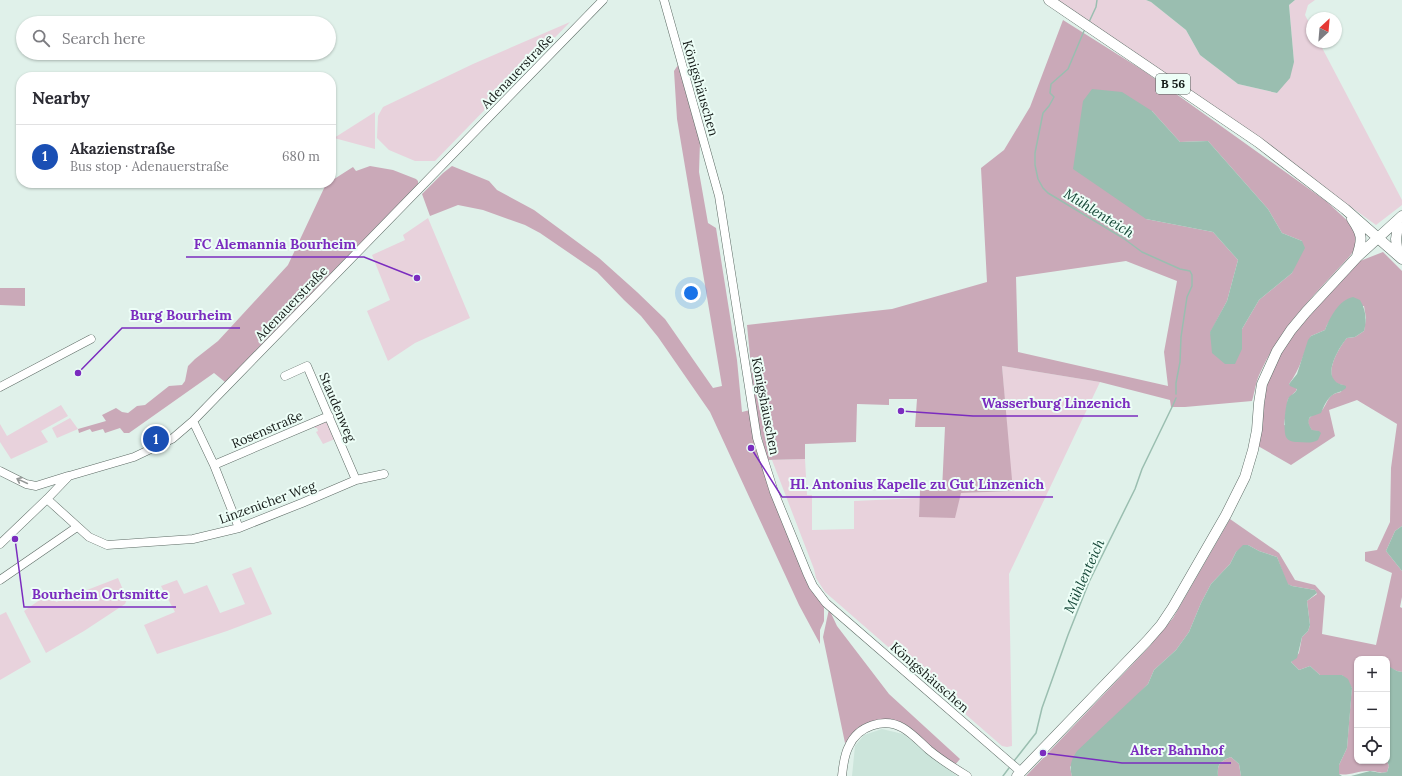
<!DOCTYPE html>
<html lang="en">
<head>
<meta charset="utf-8">
<style>
	:root { --surface:#fff; --page:#f7f7f7; --text:#2b2b33; --muted:#7c7c81; --line:#e1e1e2; --accent:#2563eb }
	body { margin:0; font-family:Lora,serif; background:var(--page); color:var(--text) }
	.controls { position:absolute; right:12px; bottom:12px; display:grid; overflow:hidden; border-radius:8px; box-shadow:0 1px 3px #0004 }
	.controls button { width:36px; height:36px; display:grid; place-items:center; padding:0; border:0; border-bottom:1px solid var(--line); background:var(--surface); color:var(--text); font:20px sans-serif }
	.compass { position:absolute; left:1306px; top:12px; width:36px; height:36px; border-radius:50%; background:var(--surface); box-shadow:0 1px 3px #0004; rotate:26deg }
	.you { position:absolute; left:691px; top:293px; width:14px; height:14px; margin:-10px; border:3px solid #fff; border-radius:50%; background:#1a73e8; box-shadow:0 0 0 6px #1a73e833 }
	.badge { display:grid; place-items:center; width:26px; height:26px; border-radius:50%; background:var(--accent); color:#fff; font-size:13px; font-weight:700 }
	.pin { position:absolute; translate:-50% -50%; border:2px solid #fff; box-shadow:0 1px 4px #0006 }
	.list { margin:0; padding:0; list-style:none }
	h2 { display:flex; justify-content:space-between; align-items:center; height:52px; margin:0; padding:0 16px; font-size:17px }
	h2 small { font-size:13px; font-weight:400; color:var(--muted) }
	.list li { display:grid; grid-template-columns:26px 1fr auto; gap:12px; align-items:center; box-sizing:border-box; height:64px; padding:0 16px; border-top:1px solid var(--line) }
	.list b { display:block; font-size:15px; white-space:nowrap }
	.list p { margin:0; font-size:13px; white-space:nowrap; color:var(--muted) }
	.list em { font-size:13px; font-style:normal; color:var(--muted) }
	.icon { flex:none; width:22px; height:22px; fill:none; stroke:currentColor; stroke-width:2; stroke-linecap:round; stroke-linejoin:round }
	.map { position:relative; flex:none; width:1402px; height:776px; overflow:hidden }
	.search { position:absolute; background:var(--surface); box-shadow:0 1px 3px #0004; left:16px; top:16px; width:320px; height:44px; display:flex; align-items:center; gap:10px; box-sizing:border-box; padding:0 14px; border-radius:22px; color:var(--muted); font-size:15px }
	.panel { position:absolute; background:var(--surface); box-shadow:0 1px 3px #0004; left:16px; top:72px; width:320px; height:116px; border-radius:16px }
	.map>svg:first-child { display:block }
</style>
</head>
<body>
<div class="map">
<svg width="1402" height="776" viewBox="0 0 1402 776">
	<rect width="100%" height="100%" fill="#e0f1ea"/>
	<!-- built -->
	<path fill="#cce5db" d="M882,729L903,734L957,776H852L855,746L864,735Z"/>
	<!-- green -->
	<path fill="#e8d2dc" d="M1058,0H1146L1151,2L1186,30L1200,55L1238,84L1277,93L1294,62L1289,5L1295,0H1315L1308,5L1305,15L1312,28V42H1319L1402,200V205L1376,225L1196,95Z
		M570,22L435,161H415L389,150L377,138L378,116L383,107L473,64Z
		M375,112V149L334,138Z
		M428,218L470,318L415,343L388,361L367,311L390,300L372,255L405,240L403,235Z
		M1002,366L1100,382L1009,574L1012,746L1007,747L1002,746L825,592L816,578L814,569L772,460L805,459L807,495H812V530L854,529V501L920,498L919,517L961,493L1012,491Z
		M61,405L68,416L41,431L48,442L11,459L0,442V424L7,436Z
		M70,418L78,429L57,438L52,428Z
		M326,421L327,422L335,439L323,444L316,432L318,431L317,428H315L314,426Z
		M251,567L272,614L227,631L157,654L144,625L175,612L161,586L177,580L184,594L207,585L220,613L245,604L232,574Z
		M118,578L127,599L125,604L84,631L46,653L24,611L51,592L56,602Z
		M6,612L31,662L0,680V615Z"/>
	<!-- forest -->
	<path fill="#caa9b8" fill-rule="evenodd" d="M1063,20L1144,71L1326,201L1351,224L1358,235L1356,248L1349,257C1317,292 1281,327 1261,371C1256,380 1255,391 1252,401L1185,407H1171L1170,400L1100,382L1002,366L1013,491L961,493L955,518L919,517L920,490H942L945,427H915L917,399H889V405L857,404L856,442L805,444V459L767,460L755,408L747,325L892,309L987,282L981,168L1004,150L1030,107ZM1152,111L1180,142L1208,141L1268,209L1282,233L1302,241L1292,273L1259,300L1242,329V349L1210,333L1227,301L1238,260L1213,232L1146,219ZM1126,261L1177,281L1164,352L1168,386L1018,352L1016,277Z
		M678,65L700,142L699,172L708,223L716,228L737,360L742,412L750,410L758,451L822,601L824,608V621L820,630V644L799,605L710,412L658,337L641,316L624,300L597,272L540,233L525,225L483,210L458,205L430,216L422,194L443,173L452,166L489,181L497,190L534,210L599,258L637,292L665,319L713,388L722,386L677,119L674,71Z
		M370,166L393,170L416,179L418,181V184L225,382L214,373L129,433H124L120,428L105,433L103,429L92,432L90,429L79,433L78,429L106,421L102,415L116,408L122,412L128,413L137,406L145,405L169,386L182,385L185,381L188,366L195,359L218,341L288,265L326,184L331,183V181L353,167L356,171Z
		M1383,252L1402,271V526L1395,531L1386,551L1402,571V597L1400,607L1402,608V672L1397,671L1388,667L1387,668V659H1357V761H1387L1389,766L1387,772C1378,774 1378,771 1370,771C1360,770 1349,776 1338,774L1339,765L1347,748L1351,697L1352,688L1342,675H1320L1310,666L1299,670L1291,662L1299,653L1302,637L1308,631L1310,625L1307,601L1317,594L1315,590L1292,586L1287,584L1277,557L1259,551L1248,545L1236,552L1230,564L1211,584L1201,603L1189,632L1176,650L1154,670L1148,684L1070,767L1072,776H1026L1149,647L1173,618L1230,519L1279,553L1295,580L1315,585L1325,596L1322,634L1376,645L1392,573L1365,561V552L1377,550L1390,522L1391,468L1397,424L1357,400L1329,410L1335,436L1291,465L1258,446L1264,406L1266,382L1286,341L1360,261ZM1364,306L1366,318L1364,331L1355,337L1347,338C1338,348 1319,382 1343,385L1341,392C1328,394 1329,400 1323,409C1319,413 1309,415 1308,421C1308,425 1310,427 1312,430L1319,431L1284,425L1288,399L1296,391L1297,388L1289,384C1300,370 1304,352 1311,336L1325,330L1327,325L1338,308Z
		M0,288H25V306L0,305Z
		M829,609L837,626L889,694L960,759L954,766L911,730L879,722L845,743L823,637Z
		M1231,757L1239,764L1241,776H1218C1217,764 1220,761 1231,757Z"/>
	<!-- water -->
	<path fill="#9abeb0" d="M1146,0H1295L1289,5L1294,62L1290,78L1277,93L1238,84L1200,55L1186,30L1151,2Z
		M1092,89L1122,92L1152,111L1180,142L1208,141L1268,209L1282,233L1302,241L1305,248L1292,273L1259,300L1242,329V349L1235,364H1225L1212,353L1210,332L1227,301L1238,260L1213,232L1146,219L1073,169L1083,101Z
		M1353,297L1360,300C1366,310 1367,320 1364,331L1355,337L1347,338C1340,346 1327,368 1333,378C1336,384 1341,384 1346,386V388C1342,392 1338,392 1334,394C1327,398 1324,406 1321,413L1310,417C1307,422 1309,425 1312,430L1319,431L1321,433L1318,440C1311,444 1304,442 1297,442C1293,442 1288,441 1286,437C1283,431 1285,403 1289,397C1292,394 1296,393 1297,389L1290,386L1289,384L1297,374L1308,340L1311,336L1325,330C1330,317 1339,300 1353,297Z
		M1402,526V571L1386,551L1395,531Z
		M1243,545H1248L1259,551L1277,557L1288,584L1292,586L1315,590L1317,593L1307,601L1310,625L1308,631L1302,637L1297,658L1291,662L1299,670L1310,666L1320,675H1342L1348,679L1352,688L1347,748L1339,765V774L1342,776H1241L1239,764L1231,757C1220,761 1217,764 1218,776H1072C1069,766 1071,760 1077,751L1148,684L1154,670L1176,650L1189,632L1201,603L1211,584L1230,564L1236,552Z
		M1388,666L1397,671L1402,672V776H1351L1370,771L1381,773L1387,772L1389,766L1387,761V668Z"/>
	<g fill="none" stroke-linecap="round" stroke-linejoin="round">
		<!-- stream -->
		<path stroke="#9abeb0" stroke-width="1.5" d="M1089,22L1096,7L1097,0
			M1084,31L1068,69L1051,84L1050,93L1054,97L1049,106L1043,113L1035,153V165L1038,179L1043,188L1048,193L1123,238L1142,252L1180,269L1190,271L1192,275V286L1187,297L1181,337L1180,362L1176,383V394
			M1014,761L1036,733L1042,708L1068,635L1089,582L1135,489L1142,469L1173,405L1176,398
			M1003,776L1009,768"/>
		<!-- minor casing -->
		<g stroke="#5d6b65" stroke-width="9">
			<path id="minor" d="M664,0L719,196L757,438L774,492L807,573L813,586L826,603L1021,772
				M285,376L307,366L356,480
				M0,387L91,339
				M193,421L214,465L239,528
				M214,465L329,416
				M0,471L26,484L36,486L68,476
				M47,499L89,537L107,545L193,539L239,528L302,503L356,480L384,474
				M0,544L47,499L69,476L134,457L172,439L193,421L603,0
				M0,580L77,527
				M842,776C843,766 844,755 849,746C858,726 884,717 903,728C913,734 921,743 929,750C941,760 954,768 967,776"/>
		</g>
		<!-- major casing -->
		<g stroke="#5d6b65" stroke-width="11">
			<path id="major" d="M1049,0L1258,142L1345,209L1402,259
				M1352,219C1362,234 1363,238 1357,256
				M1398,255L1396,239L1399,219
				M1017,776L1147,641L1161,625L1173,607L1226,515L1245,477L1253,450L1257,430L1259,403L1262,384L1277,351L1291,330L1306,312L1357,257L1402,216"/>
		</g>
		<!-- minor -->
		<use href="#minor" stroke="#fff" stroke-width="8"/>
		<!-- major -->
		<use href="#major" stroke="#fff" stroke-width="10"/>
	</g>
	<!-- one-way arrows -->
	<defs><path id="oneway-shaft" d="M-6 0H5M1.5-3L5.5 0L1.5 3" fill="none" stroke-width="1.6" stroke-linecap="round" stroke-linejoin="round"/></defs>
	<use stroke="#959897" href="#oneway-shaft" transform="translate(22 481) rotate(-155)"/>
	<g text-anchor="middle" stroke-width="4" stroke-linejoin="round" paint-order="stroke">
		<!-- shield labels -->
		<rect fill="#edfef7" stroke="#555e5a" stroke-width="1" x="1156" y="74" width="34" height="20" rx="3"/>
		<g font-size="12" font-weight="bold" fill="#141a17">
			<text x="1173" y="88">B 56</text>
		</g>
		<!-- street labels -->
		<g font-size="13" fill="#141a17" stroke="#edfef7">
			<text transform="translate(517 71) rotate(-46)" y="5">Adenauerstraße</text>
			<text transform="translate(701 88) rotate(74)" y="5">Königshäuschen</text>
			<text transform="translate(291 303) rotate(-46)" y="5">Adenauerstraße</text>
			<text transform="translate(766 406) rotate(79)" y="5">Königshäuschen</text>
			<text transform="translate(338 407) rotate(67)" y="5">Staudenweg</text>
			<text transform="translate(267 429) rotate(-23)" y="5">Rosenstraße</text>
			<text transform="translate(267 502) rotate(-20)" y="5">Linzenicher Weg</text>
			<text transform="translate(930 677) rotate(41)" y="5">Königshäuschen</text>
		</g>
		<!-- water labels -->
		<g font-size="14" font-style="italic" fill="#144636" stroke="#edfef7">
			<text transform="translate(1099 213) rotate(32)" y="5">Mühlenteich</text>
			<text transform="translate(1084 576) rotate(-66)" y="5">Mühlenteich</text>
		</g>
	</g>
	<!-- callouts -->
	<path fill="none" stroke="#7b2cbf" stroke-width="1.5" d="M417 278L364 257H186M78 373L122 328H240M901 411L973 416H1138M751 448L782 497H1053M15 539L24 607H176M1043 753L1122 763H1231"/>
	<g fill="#7b2cbf" stroke="#edfef7" stroke-width="1.5">
		<circle cx="417" cy="278" r="4"/>
		<circle cx="78" cy="373" r="4"/>
		<circle cx="901" cy="411" r="4"/>
		<circle cx="751" cy="448" r="4"/>
		<circle cx="15" cy="539" r="4"/>
		<circle cx="1043" cy="753" r="4"/>
	</g>
	<g font-size="14" text-anchor="middle" font-weight="bold" fill="#7b2cbf" stroke="#edfef7" stroke-width="4" stroke-linejoin="round" paint-order="stroke">
		<text x="275" y="249">FC Alemannia Bourheim</text>
		<text x="181" y="320">Burg Bourheim</text>
		<text x="1056" y="408">Wasserburg Linzenich</text>
		<text x="917" y="489">Hl. Antonius Kapelle zu Gut Linzenich</text>
		<text x="100" y="599">Bourheim Ortsmitte</text>
		<text x="1177" y="755">Alter Bahnhof</text>
	</g>
</svg>
<div class="controls">
<button>+</button>
<button>−</button>
<button><svg class="icon" aria-label="locate" viewBox="0 0 24 24"><circle cx="12" cy="12" r="6"/><path d="M12 2v4M12 18v4M2 12h4M18 12h4"/></svg></button>
</div>
<svg class="compass" viewBox="-18 -18 36 36"><path d="M0-13l5 13h-10z" fill="#e53935"/><path d="M0 13l5-13h-10z" fill="#7c7c81"/></svg>
<div class="you"></div>
<div class="pin badge" style="left:156px;top:439px;background:#1a4fb4">1</div>
<div class="search"><svg class="icon" aria-label="search" viewBox="0 0 24 24"><circle cx="10" cy="10" r="6"/><path d="M15 15l6 6"/></svg>Search here</div>
<section class="panel">
<h2>Nearby<small></small></h2>
<ul class="list">
<li><span class="badge" style="background:#1a4fb4">1</span><div><b>Akazienstraße</b><p>Bus stop · Adenauerstraße</p></div><em>680 m</em></li>
</ul>
</section>
</div>
</body>
</html>
